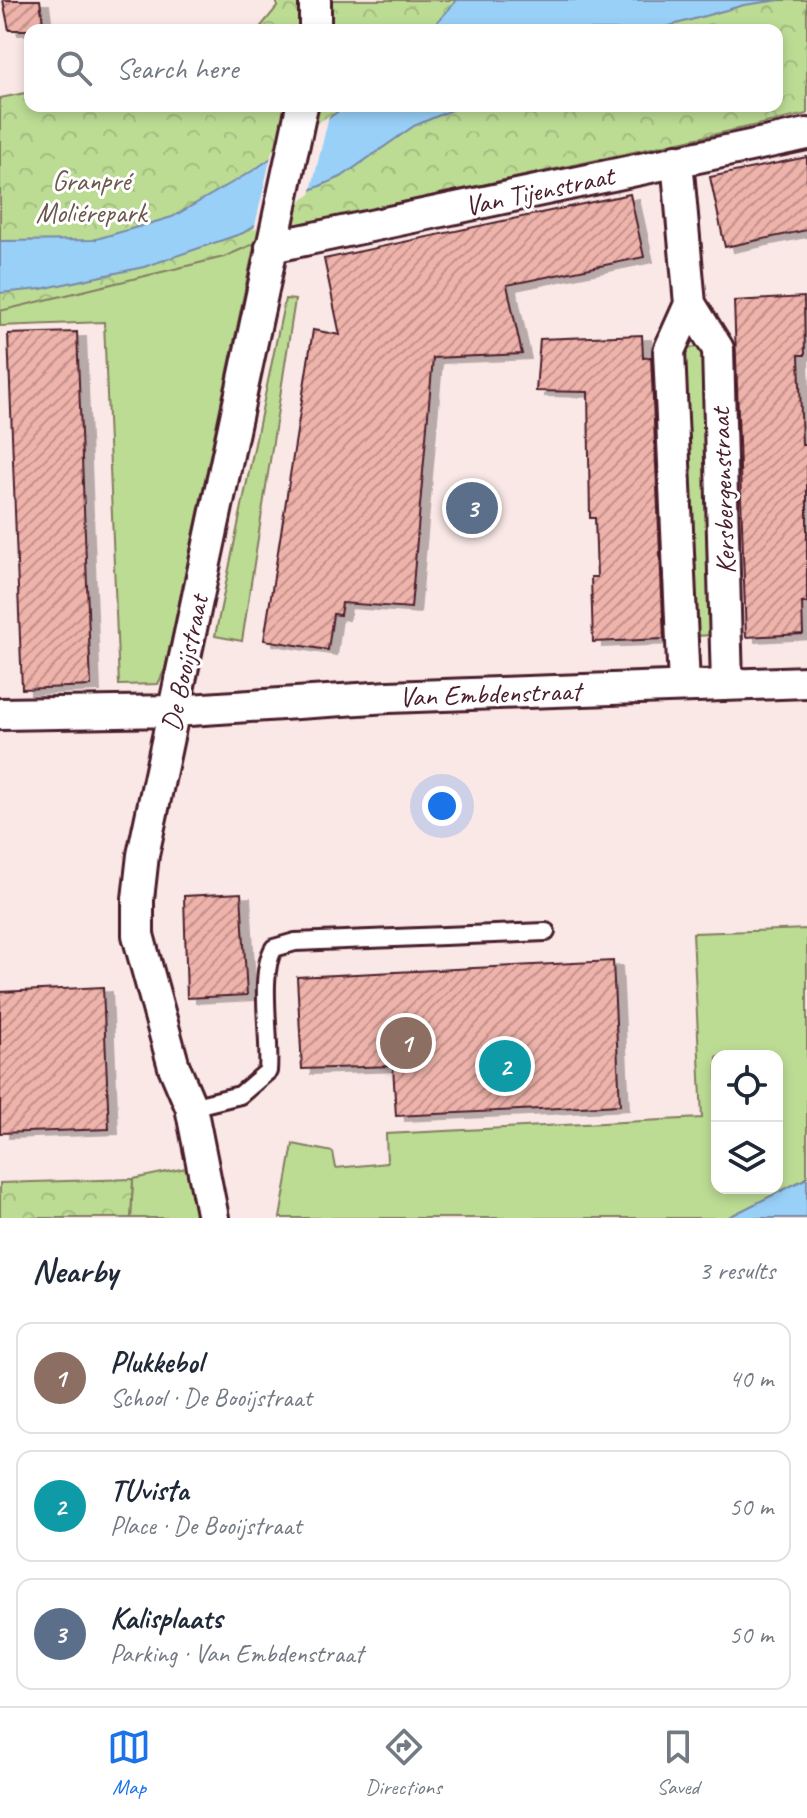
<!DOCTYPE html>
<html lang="en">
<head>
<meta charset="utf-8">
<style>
	:root { --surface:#fff; --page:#f2f2f3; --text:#1f2937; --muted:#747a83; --line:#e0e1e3; --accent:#1a73e8 }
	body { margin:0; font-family:Caveat,sans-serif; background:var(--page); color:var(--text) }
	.controls { position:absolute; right:24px; bottom:24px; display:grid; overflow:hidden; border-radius:16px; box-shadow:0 4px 12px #0003 }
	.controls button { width:72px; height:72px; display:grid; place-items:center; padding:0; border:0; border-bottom:2px solid var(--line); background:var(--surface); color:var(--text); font:40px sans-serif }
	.you { position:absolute; left:442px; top:806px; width:28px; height:28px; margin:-20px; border:6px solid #fff; border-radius:50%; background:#1a73e8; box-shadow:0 0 0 12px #1a73e833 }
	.badge { display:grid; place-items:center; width:52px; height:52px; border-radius:50%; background:var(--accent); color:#fff; font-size:26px; font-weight:700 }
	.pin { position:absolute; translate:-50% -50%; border:4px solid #fff; box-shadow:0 2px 8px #0006 }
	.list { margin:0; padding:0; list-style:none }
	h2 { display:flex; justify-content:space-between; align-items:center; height:104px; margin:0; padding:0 32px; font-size:34px }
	h2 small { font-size:26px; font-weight:400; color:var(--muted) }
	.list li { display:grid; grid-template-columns:52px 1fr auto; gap:24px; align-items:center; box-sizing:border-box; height:112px; margin:0 16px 16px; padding:0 16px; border:2px solid var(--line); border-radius:16px }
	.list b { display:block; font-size:30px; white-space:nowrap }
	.list p { margin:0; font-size:26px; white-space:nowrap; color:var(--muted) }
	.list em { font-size:26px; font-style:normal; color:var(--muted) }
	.icon { flex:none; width:44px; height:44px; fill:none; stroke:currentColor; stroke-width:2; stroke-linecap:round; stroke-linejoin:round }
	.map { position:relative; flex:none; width:807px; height:1218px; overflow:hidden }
	.search { position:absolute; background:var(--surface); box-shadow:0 4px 12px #0003; left:24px; right:24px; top:24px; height:88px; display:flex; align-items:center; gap:20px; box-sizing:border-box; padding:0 28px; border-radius:16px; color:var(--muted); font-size:30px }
	.sheet { height:488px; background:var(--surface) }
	nav { display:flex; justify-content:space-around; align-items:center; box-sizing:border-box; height:112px; border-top:2px solid var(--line); background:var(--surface); font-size:22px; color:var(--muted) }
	nav a { display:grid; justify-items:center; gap:4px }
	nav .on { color:var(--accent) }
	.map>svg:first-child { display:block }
</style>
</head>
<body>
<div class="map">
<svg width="807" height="1218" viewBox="0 0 807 1218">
	<defs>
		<pattern id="forest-crowns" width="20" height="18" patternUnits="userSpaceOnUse" patternTransform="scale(2)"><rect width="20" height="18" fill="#bcdc94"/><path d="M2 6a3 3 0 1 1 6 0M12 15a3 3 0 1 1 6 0" fill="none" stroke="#a3bc80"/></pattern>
		<pattern id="building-hatch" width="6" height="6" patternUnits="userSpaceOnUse" patternTransform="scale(2)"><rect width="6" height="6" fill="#eeb3aa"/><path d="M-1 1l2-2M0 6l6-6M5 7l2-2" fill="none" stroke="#c3918b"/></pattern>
		<filter id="shadow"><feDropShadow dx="9" dy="5" stdDeviation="0" flood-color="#0004"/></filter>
	</defs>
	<rect width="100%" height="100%" fill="#fae8e6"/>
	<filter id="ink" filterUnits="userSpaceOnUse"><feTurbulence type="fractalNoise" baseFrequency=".0125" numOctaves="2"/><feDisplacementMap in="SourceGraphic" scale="16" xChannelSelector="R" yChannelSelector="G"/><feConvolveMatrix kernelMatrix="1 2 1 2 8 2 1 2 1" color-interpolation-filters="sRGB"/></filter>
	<g filter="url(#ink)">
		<!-- green -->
		<path fill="#bcdc94" stroke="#837e60" stroke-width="2" fill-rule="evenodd" d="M259,223L165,669L158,684L119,685L104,322L0,326V293Z
			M285,299L295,300L242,641L215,636Z
			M705,347L715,635L693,636L681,348Z
			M807,929V1178L727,1218H280L293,1144L333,1152L336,1168L387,1163L386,1134L702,1118L693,933ZM717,1056H777V1188H717Z
			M186,1168L196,1218H131L133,1179Z"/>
		<!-- forest -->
		<path fill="url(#forest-crowns)" stroke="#837e60" stroke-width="2" d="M277,0H807V114L294,226L224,257L0,311V98L30,92V106H777V30H258L277,7Z
			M133,1179L131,1218H0V1183Z"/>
		<!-- water -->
		<path fill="#99d0f8" stroke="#7989a6" stroke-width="2" d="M457,0H780L744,5L655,30H430Z
			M346,106H461L414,126L341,177L313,189L243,233L144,267L41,289L0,293V241L93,240L172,217L254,170Z
			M807,1178V1218H727Z"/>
		<!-- pier -->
		<path fill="#fae8e6" d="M329,116L310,195L254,230L272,151Z"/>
		<!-- building -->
		<path fill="url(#building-hatch)" stroke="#4a1f2b" stroke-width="2" filter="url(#shadow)" d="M3,0H40L44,30H9Z
			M807,157V230L725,247L710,177Z
			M630,194L644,257L507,285L522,354L433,358L411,608L342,603L340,615L333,614L328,650L264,640L313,330L340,335L324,259Z
			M804,297L805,355H799L802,445H807V603H802L803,634L746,637L734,301Z
			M77,332L91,686L22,689L8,334Z
			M642,335L643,358L651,357L664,639L593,642L591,577H597L596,547L595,518H590L588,392L536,391L540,339Z
			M241,893L247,995L187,998L184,896Z
			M613,961L620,1105L396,1116L393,1066L302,1069L297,977Z
			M103,987L109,1129L0,1133V992Z"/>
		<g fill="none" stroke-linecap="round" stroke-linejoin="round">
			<!-- service casing -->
			<g stroke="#4a1f2b" stroke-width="22">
				<path id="service" d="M191,1107L240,1095L268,1071C271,1037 258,974 274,948L295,942L546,932"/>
			</g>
			<!-- minor casing -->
			<g stroke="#4a1f2b" stroke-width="36">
				<path id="minor" d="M315,30V0
					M677,160L690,304L718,349L727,685
					M271,247L807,134
					M684,686L669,351L690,304
					M0,714L174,711L389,697L807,682
					M213,1218L191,1107L174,1067L138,935V899L143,855L302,106"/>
			</g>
			<!-- service -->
			<use href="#service" stroke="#fff" stroke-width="16"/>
			<!-- minor -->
			<use href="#minor" stroke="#fff" stroke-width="30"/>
		</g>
	</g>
	<g text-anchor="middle" stroke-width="6" stroke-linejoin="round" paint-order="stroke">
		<!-- park labels -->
		<g font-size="28" fill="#6c584a" stroke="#fff">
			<text x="91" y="190">Granpré<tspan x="91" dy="32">Moliérepark</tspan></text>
		</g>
		<!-- street labels -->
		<g font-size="28" fill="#4a1f2b" stroke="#fff">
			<text transform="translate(539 190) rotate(-12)" y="10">Van Tijenstraat</text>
			<text transform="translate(722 491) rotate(-92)" y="10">Kersbergenstraat</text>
			<text transform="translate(184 663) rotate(-78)" y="10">De Booijstraat</text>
			<text transform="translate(490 693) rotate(-2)" y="10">Van Embdenstraat</text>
		</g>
	</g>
</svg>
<div class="controls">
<button><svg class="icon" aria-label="locate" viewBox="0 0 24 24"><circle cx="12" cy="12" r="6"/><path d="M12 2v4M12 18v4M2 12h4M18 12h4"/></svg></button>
<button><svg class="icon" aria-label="layers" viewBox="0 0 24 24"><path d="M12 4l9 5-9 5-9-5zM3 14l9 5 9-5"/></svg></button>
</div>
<div class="you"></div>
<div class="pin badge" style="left:406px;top:1043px;background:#8d6e63">1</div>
<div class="pin badge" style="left:505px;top:1066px;background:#0f9aa8">2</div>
<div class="pin badge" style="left:472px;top:508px;background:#5c6f8a">3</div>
<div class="search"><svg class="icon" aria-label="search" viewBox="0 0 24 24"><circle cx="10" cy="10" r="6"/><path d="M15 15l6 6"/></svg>Search here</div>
</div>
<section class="sheet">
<h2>Nearby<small>3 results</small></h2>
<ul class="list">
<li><span class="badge" style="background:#8d6e63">1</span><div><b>Plukkebol</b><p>School · De Booijstraat</p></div><em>40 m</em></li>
<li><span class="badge" style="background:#0f9aa8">2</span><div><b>TUvista</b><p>Place · De Booijstraat</p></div><em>50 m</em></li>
<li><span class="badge" style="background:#5c6f8a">3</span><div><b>Kalisplaats</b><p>Parking · Van Embdenstraat</p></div><em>50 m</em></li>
</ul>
</section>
<nav>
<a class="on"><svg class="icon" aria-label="map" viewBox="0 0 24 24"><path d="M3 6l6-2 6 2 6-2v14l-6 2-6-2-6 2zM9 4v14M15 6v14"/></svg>Map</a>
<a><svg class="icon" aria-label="directions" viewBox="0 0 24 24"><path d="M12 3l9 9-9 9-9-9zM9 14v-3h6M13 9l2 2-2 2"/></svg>Directions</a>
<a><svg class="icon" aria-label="saved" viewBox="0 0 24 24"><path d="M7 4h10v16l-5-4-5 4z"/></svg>Saved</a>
</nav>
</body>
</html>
